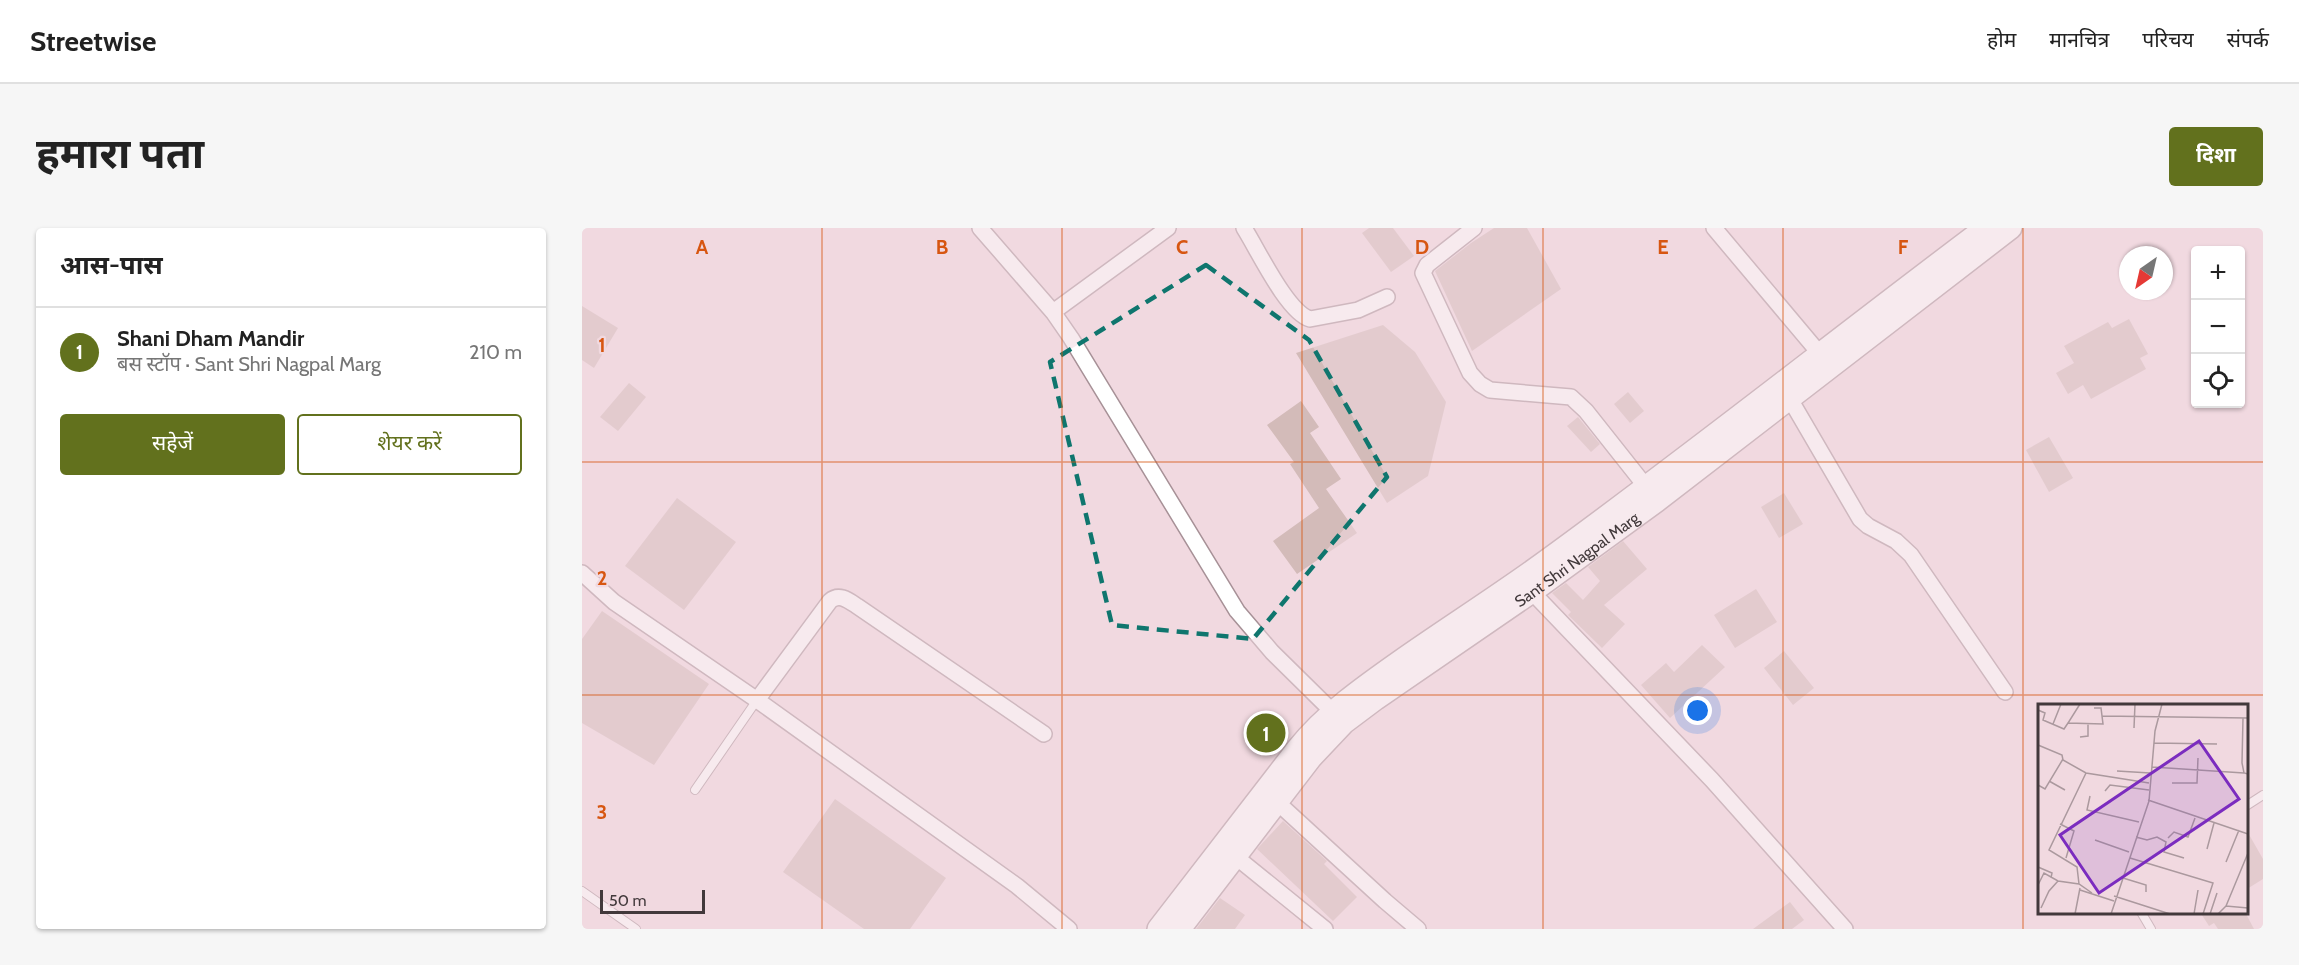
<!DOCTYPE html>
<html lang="hi">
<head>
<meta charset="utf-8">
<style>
	:root { --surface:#fff; --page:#f6f6f6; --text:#222; --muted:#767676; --line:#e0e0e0; --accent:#62711d }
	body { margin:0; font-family:Cabin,"Noto Sans Devanagari",sans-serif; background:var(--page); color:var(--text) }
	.controls { position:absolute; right:18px; top:18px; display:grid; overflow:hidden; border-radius:6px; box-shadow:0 2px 4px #0004 }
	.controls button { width:54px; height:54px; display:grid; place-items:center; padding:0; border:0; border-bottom:2px solid var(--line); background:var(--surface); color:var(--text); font:30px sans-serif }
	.compass { position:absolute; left:1537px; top:18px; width:54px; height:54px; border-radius:50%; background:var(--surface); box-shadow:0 2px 4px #0004; rotate:214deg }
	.scale { position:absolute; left:18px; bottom:15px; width:105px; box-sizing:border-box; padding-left:6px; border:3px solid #42393b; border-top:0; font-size:16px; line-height:21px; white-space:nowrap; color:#42393b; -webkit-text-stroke:4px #f1d9e0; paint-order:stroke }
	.you { position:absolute; left:1116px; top:483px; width:21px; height:21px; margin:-15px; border:4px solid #fff; border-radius:50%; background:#1a73e8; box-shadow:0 0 0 9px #1a73e833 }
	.badge { display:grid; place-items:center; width:39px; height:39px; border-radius:50%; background:var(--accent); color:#fff; font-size:20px; font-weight:700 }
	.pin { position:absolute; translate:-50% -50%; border:3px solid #fff; box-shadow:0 2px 6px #0006 }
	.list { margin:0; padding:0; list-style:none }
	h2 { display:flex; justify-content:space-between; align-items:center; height:78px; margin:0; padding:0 24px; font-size:26px }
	h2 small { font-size:20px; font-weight:400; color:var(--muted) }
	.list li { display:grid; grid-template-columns:39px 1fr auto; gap:18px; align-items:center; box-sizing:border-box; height:90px; padding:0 24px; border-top:2px solid var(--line) }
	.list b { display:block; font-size:22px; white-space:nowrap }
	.list p { margin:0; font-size:20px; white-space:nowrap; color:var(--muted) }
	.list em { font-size:20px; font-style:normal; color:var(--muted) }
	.actions { display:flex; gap:12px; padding:18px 24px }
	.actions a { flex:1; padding:14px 0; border:2px solid var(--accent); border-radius:6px; text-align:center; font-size:21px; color:var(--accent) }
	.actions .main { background:var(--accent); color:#fff }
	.icon { flex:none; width:33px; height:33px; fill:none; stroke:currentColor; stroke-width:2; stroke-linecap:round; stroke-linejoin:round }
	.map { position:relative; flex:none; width:1681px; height:701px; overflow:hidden; border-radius:6px }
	header { display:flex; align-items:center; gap:36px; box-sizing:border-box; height:84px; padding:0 30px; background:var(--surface); border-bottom:2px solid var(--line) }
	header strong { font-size:28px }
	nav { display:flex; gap:33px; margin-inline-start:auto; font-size:21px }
	.intro { display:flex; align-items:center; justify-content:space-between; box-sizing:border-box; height:144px; padding:0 36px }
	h1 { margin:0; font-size:42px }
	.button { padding:15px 27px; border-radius:6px; background:var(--accent); color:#fff; font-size:21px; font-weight:700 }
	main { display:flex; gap:36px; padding:0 36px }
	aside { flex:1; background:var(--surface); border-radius:6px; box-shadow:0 2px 4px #0004 }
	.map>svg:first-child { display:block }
</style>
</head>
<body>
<header>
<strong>Streetwise</strong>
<nav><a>होम</a><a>मानचित्र</a><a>परिचय</a><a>संपर्क</a></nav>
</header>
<div class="intro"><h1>हमारा पता</h1><a class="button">दिशा</a></div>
<main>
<aside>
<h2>आस-पास<small></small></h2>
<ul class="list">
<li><span class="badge">1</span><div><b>Shani Dham Mandir</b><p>बस स्टॉप · Sant Shri Nagpal Marg</p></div><em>210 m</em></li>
</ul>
<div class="actions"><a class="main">सहेजें</a><a>शेयर करें</a></div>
</aside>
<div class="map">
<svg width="1681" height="701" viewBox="0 0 1681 701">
	<rect width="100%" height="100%" fill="#f1d9e0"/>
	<!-- building -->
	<path fill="#d3bbb9" d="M787,0H811L832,28L809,44L780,5Z
		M912,0H945L979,61L890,123L853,43L889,15Z
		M0,78L36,100L12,140L0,132Z
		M1547,91L1566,126L1558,130L1564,141L1509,171L1501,157L1486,166L1474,145L1492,135L1482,118L1526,94L1530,100Z
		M801,97L833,124L864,174L846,248L805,275L714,125Z
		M47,155L64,169L36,203L18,189Z
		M1046,164L1062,183L1048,195L1032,176Z
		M719,173L737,199L728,205L759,251L744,261L775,305L715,346L691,313L737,280L708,236L712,234L685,197Z
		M996,189L1018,216L1009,224L985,198Z
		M1467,209L1491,250L1467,264L1444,222Z
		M1202,265L1221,296L1197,310L1179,279Z
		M95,270L154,314L102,382L43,338Z
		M1041,313L1065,341L1022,377L1043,396L1020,420L986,387L989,384L970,365L984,355L1001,372L1018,353L1006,339Z
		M1174,361L1195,394L1153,420L1132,387Z
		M20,383L127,456L72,537L0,495V411Z
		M1120,417L1143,439L1088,490L1059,457L1084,435L1092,444Z
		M1202,423L1232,460L1211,477L1182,440Z
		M253,571L364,650L328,701H282L201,644Z
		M701,593L745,633L742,636L775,669L751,693L675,621Z
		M1665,603L1681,631V651L1665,661Z
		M638,670L663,687L653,701H614Z
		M1208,674L1222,692L1210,701H1171Z
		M1618,684H1663L1672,701H1636L1632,695L1627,698Z"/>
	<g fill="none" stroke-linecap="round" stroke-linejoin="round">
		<!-- service casing -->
		<g stroke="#a79197" stroke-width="10">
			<path id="service" d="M113,562L175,472
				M1664,578L1681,567
				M0,663L54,701
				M1559,684L1569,701"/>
		</g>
		<!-- minor casing -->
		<g stroke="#a79197" stroke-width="18">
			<path id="minor" d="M398,0L471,84L489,110L655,383L690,424L758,491
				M662,0C676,22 705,84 728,91L776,82L805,69
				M892,0L845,37L841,45L888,145L898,156L908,162L989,169L1004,183L1065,260
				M1132,0L1238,126
				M471,84L586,0
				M1208,171L1278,291L1286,298L1314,313L1329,327L1423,464
				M0,345L32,374L175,472L435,658L487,701
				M950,364L1130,552L1263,701
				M175,472L248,373C257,365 266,372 275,378L462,506
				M696,575L803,673L836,701
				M654,629L743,701"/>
		</g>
		<!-- secondary casing -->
		<g stroke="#a79197" stroke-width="24">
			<g id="secondary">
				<path d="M576,701L715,521C744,485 781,459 818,433C865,400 914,369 961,335C1110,227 1255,111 1403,0"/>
				<path id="s1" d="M598,701L729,530L762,495L794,471L950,364L1075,273L1429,0"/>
			</g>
		</g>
		<!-- service -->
		<use href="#service" stroke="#fff" stroke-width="8"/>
		<!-- minor -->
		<use href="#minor" stroke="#fff" stroke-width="15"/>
		<!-- secondary -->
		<use href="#secondary" stroke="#fff" stroke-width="21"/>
	</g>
	<!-- marked area -->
	<path d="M0 0H1681V701H0ZM624,37L727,112L805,249L671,411L530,397L468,134Z" fill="#f1d9e0" fill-opacity=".55" fill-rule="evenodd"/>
	<path fill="none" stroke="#0f766e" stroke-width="4.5" stroke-dasharray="12 8" stroke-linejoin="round" d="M624,37L727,112L805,249L671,411L530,397L468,134Z"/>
	<!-- grid -->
	<path fill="none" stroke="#d75611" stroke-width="1.5" stroke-opacity="0.55" d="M240,0V701M480,0V701M720,0V701M961,0V701M1201,0V701M1441,0V701M0,234H1681M0,467H1681"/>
	<g text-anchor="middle" stroke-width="4.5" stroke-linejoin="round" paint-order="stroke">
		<!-- street labels -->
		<g font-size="16" fill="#42393b" stroke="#f1d9e0">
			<text dy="6" stroke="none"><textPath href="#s1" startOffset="548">Sant Shri Nagpal Marg</textPath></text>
		</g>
	</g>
	<!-- overview -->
	<g transform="translate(1456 476)">
		<rect width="210" height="210" fill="#f1d9e0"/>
		<path fill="none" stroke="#ab999e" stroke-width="1.5" d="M42,0L30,19L65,20L63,4H56M0,6L7,9L5,16L26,25L30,19M64,12L210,14M205,14L204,59L206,69L210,70M15,20L23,0M96,24L97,0M42,33L50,32V20M116,39L179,40M0,41L24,51L25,56L48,69L111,79M114,63L206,69M79,67L112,69M11,77L27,86M134,79H159L160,54M0,81L7,85L25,55M67,87L72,81L111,86M52,92L49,106L101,118M110,96L210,130M22,120L36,127L28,154M98,133L109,136L119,133L128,138L126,148L146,154M130,134L136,128L150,133L157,114M57,136L91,148M169,145L176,119M92,154L175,179L165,210M188,158L201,126M0,163L14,169L13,174M85,174L108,181V188M41,180L39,163L11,146L48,69M0,181L6,169L20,177L41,180L54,189M42,186L76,197M76,192L132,210M188,202L210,149M3,204L11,187L20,177M37,210L42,184M73,210L111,97L117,27L124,0M156,210L160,186M172,210L179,189M180,210L188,202L210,204"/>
		<path fill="#7b2cbf" fill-opacity="0.15" stroke="#7b2cbf" stroke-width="3" d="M161,37L201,95L61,189L22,131Z"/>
		<rect width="210" height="210" fill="none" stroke="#42393b" stroke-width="3"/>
	</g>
	<g font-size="20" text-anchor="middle" font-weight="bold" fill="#d75611" stroke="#f1d9e0" stroke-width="4.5" stroke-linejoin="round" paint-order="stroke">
		<text x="120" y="26">A</text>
		<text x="360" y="26">B</text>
		<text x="600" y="26">C</text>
		<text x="840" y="26">D</text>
		<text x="1081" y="26">E</text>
		<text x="1321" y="26">F</text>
		<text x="20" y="124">1</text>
		<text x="20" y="357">2</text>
		<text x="20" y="591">3</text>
	</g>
</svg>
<div class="controls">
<button>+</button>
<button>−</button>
<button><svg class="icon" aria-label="locate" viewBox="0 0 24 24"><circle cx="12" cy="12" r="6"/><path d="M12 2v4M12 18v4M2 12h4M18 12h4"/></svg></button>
</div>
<svg class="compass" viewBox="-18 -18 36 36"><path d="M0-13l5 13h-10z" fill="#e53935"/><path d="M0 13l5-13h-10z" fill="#767676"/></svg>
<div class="scale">50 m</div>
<div class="you"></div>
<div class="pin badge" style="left:684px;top:505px">1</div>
</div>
</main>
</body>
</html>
